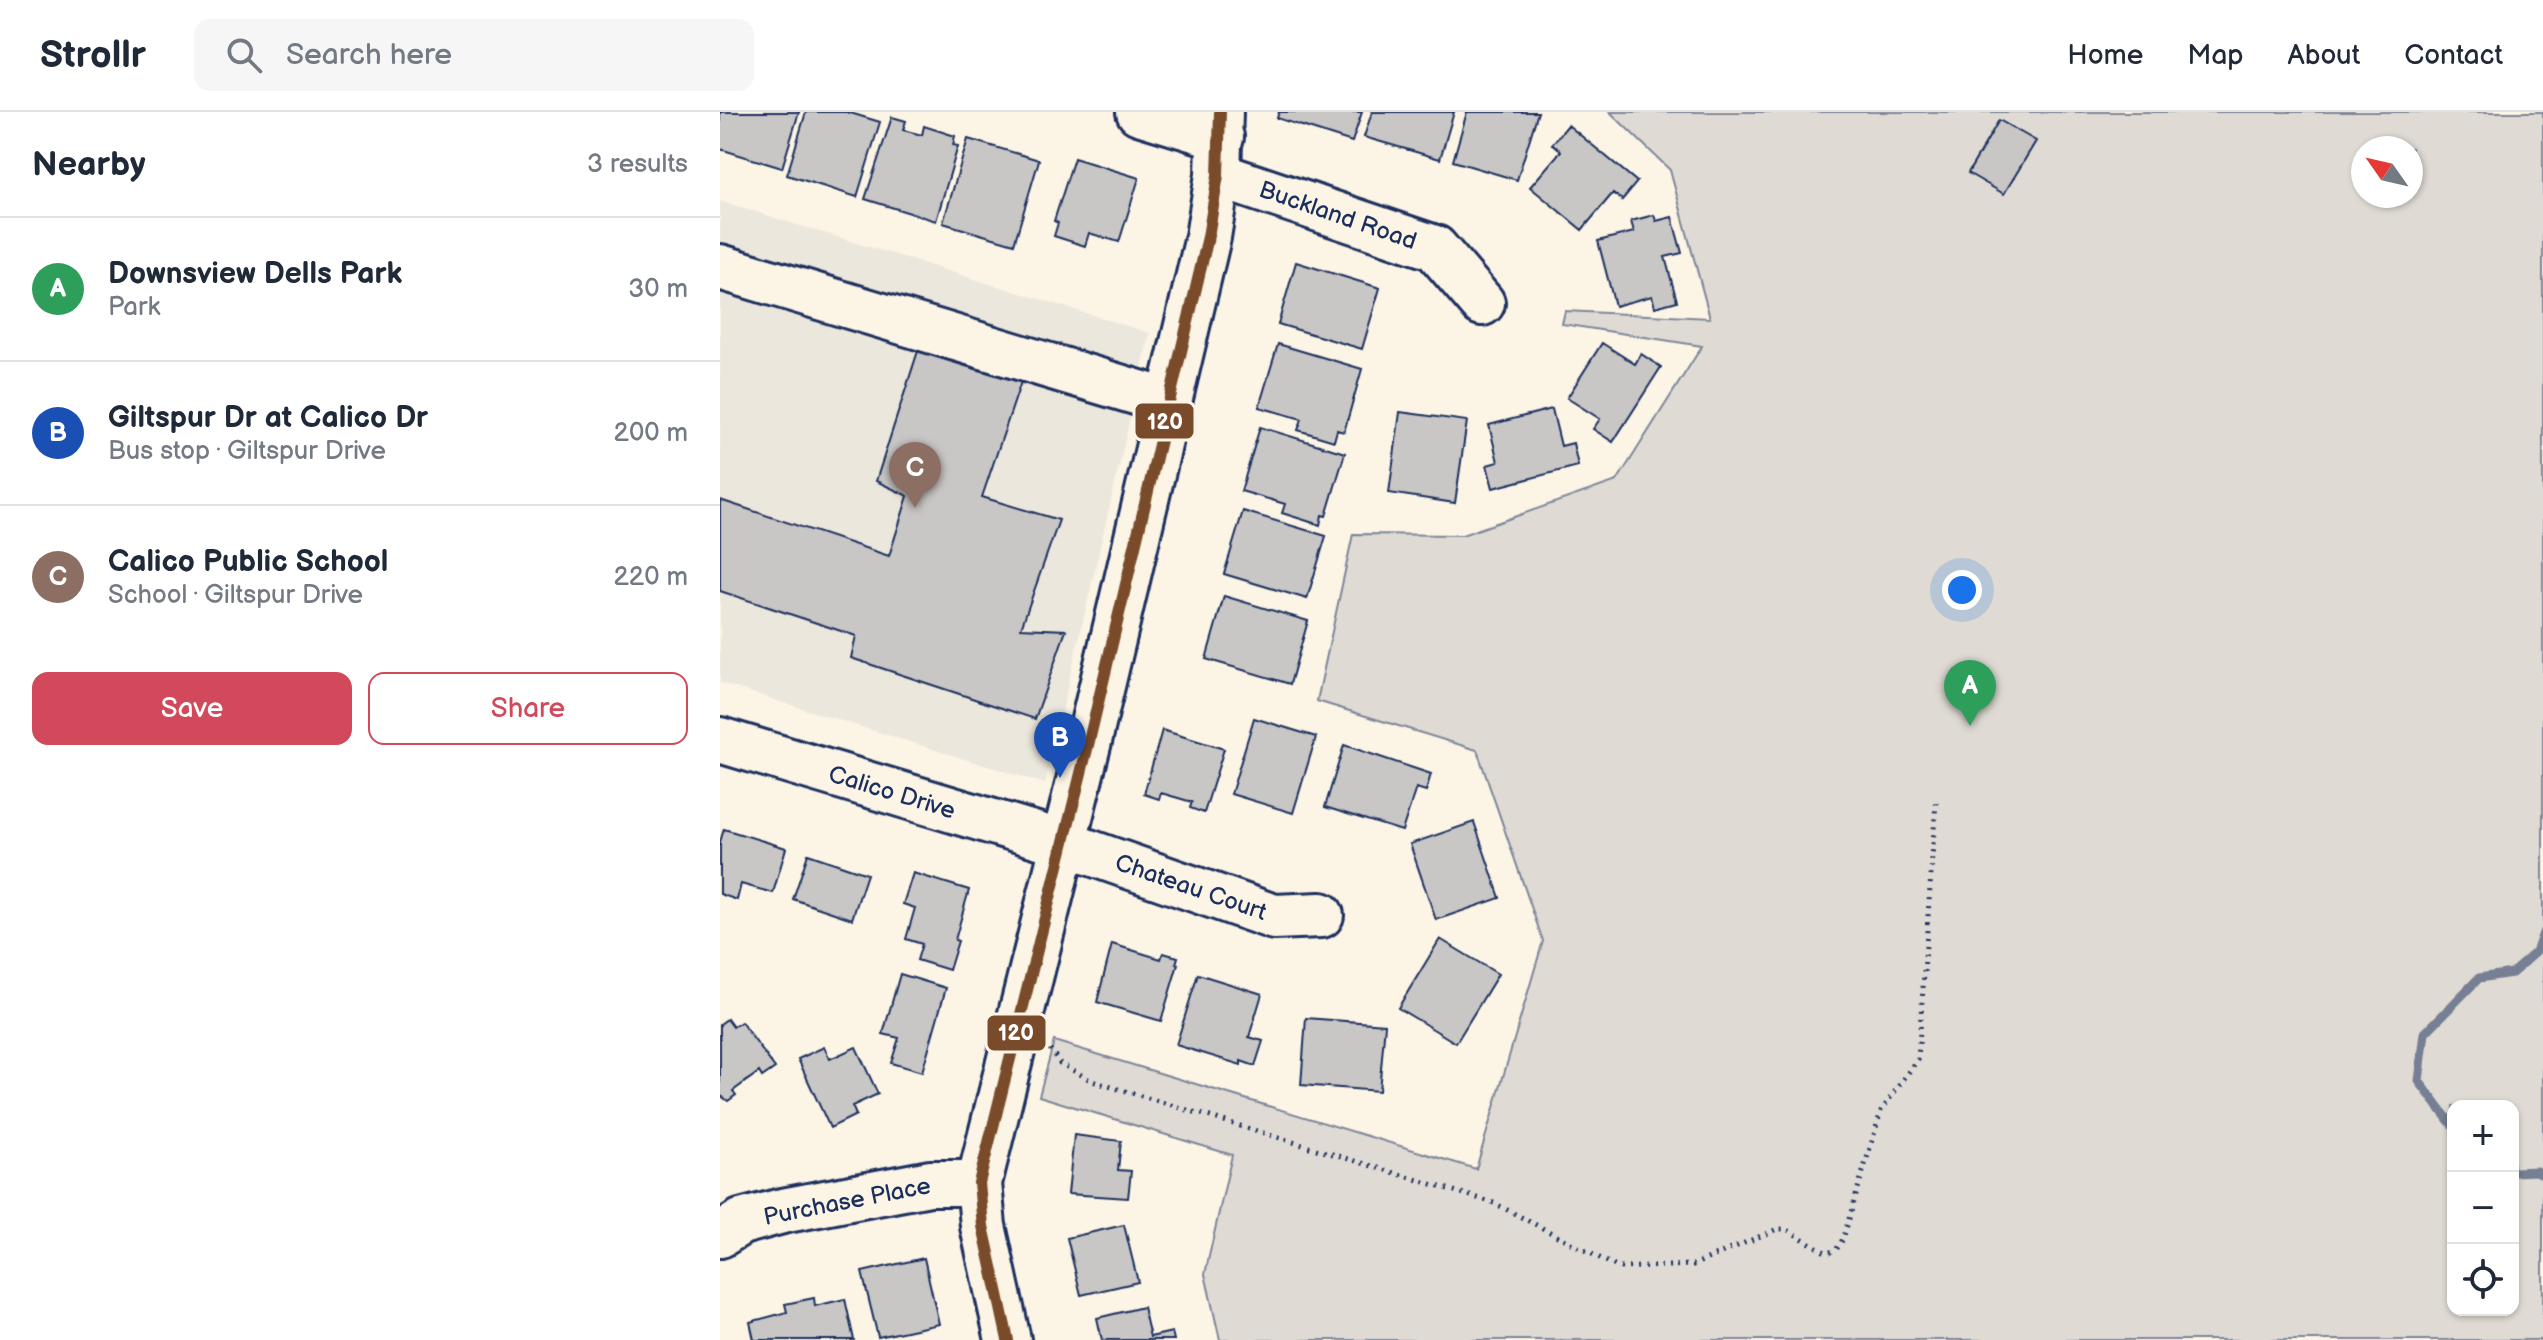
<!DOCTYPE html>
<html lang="en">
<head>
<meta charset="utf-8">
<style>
	:root { --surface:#fff; --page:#f6f6f7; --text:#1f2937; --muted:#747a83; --line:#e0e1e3; --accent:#d1495b }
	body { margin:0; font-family:"Balsamiq Sans",sans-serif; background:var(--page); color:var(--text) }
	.controls { position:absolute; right:24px; bottom:24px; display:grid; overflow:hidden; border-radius:16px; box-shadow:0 2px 6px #0004 }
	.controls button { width:72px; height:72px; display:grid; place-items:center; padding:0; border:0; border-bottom:2px solid var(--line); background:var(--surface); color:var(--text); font:40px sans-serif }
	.compass { position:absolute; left:1631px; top:24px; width:72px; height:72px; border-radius:50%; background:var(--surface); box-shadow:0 2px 6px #0004; rotate:304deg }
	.you { position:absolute; left:1242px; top:478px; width:28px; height:28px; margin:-20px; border:6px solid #fff; border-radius:50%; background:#1a73e8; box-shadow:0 0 0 12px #1a73e833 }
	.badge { display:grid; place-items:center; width:52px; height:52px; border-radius:50%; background:var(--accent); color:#fff; font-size:26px; font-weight:700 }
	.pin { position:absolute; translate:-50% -66px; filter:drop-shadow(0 2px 4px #0008) }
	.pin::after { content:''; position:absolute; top:42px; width:28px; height:24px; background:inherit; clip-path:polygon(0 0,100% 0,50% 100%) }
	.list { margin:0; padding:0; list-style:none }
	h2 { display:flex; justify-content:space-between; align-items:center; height:104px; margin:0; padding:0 32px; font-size:34px }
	h2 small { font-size:26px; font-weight:400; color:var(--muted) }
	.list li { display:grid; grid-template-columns:52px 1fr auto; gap:24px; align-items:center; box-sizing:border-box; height:144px; padding:0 32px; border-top:2px solid var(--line) }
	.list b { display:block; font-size:30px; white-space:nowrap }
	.list p { margin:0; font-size:26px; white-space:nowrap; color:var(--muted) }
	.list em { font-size:26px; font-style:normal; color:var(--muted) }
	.actions { display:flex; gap:16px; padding:24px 32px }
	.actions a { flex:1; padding:18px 0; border:2px solid var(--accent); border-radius:16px; text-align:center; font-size:28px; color:var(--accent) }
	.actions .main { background:var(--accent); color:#fff }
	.icon { flex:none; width:44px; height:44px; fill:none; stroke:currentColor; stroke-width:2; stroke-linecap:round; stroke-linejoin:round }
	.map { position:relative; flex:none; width:1823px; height:1228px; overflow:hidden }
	header { display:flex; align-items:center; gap:48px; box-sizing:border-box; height:112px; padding:0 40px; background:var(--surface); border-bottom:2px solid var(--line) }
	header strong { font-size:38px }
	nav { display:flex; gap:44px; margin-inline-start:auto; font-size:28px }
	.search { width:560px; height:72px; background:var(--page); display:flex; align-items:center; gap:20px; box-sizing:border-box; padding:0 28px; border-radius:16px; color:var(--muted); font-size:30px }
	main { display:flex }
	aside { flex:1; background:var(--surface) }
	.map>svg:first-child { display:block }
</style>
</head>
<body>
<header>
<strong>Strollr</strong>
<div class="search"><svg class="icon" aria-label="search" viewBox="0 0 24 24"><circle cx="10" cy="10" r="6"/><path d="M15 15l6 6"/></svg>Search here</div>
<nav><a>Home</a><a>Map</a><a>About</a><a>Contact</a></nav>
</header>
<main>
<aside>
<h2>Nearby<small>3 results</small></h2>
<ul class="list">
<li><span class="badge" style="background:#2e9e5b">A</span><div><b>Downsview Dells Park</b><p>Park</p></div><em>30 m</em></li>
<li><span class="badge" style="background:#1a4fb4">B</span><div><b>Giltspur Dr at Calico Dr</b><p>Bus stop · Giltspur Drive</p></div><em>200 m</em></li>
<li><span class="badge" style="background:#8d6e63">C</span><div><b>Calico Public School</b><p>School · Giltspur Drive</p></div><em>220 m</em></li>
</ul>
<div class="actions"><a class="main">Save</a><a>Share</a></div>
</aside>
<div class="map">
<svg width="1823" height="1228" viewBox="0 0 1823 1228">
	<rect width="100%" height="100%" fill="#fcf5e5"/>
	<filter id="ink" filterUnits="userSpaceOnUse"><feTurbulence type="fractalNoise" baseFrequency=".0125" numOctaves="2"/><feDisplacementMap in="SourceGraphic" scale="16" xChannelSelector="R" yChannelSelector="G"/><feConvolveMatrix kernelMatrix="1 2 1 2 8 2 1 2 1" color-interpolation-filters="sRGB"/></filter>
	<g filter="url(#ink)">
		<!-- built -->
		<path fill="#ece7dc" d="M0,89L430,221L325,672L0,571Z"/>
		<!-- green -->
		<path fill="#dfdbd4" stroke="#7d8599" stroke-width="2" fill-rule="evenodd" d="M890,0H1823V1228H500L485,1162L512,1043L319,984L334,929L756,1057L823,829L757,638L597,589L633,422L742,423L897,369L982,234L842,212L845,199L990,206L950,58ZM1643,36H1691V84H1643ZM1733,994H1793V1198H1733Z"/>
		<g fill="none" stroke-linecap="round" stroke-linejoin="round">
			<!-- stream -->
			<path stroke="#767f94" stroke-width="9" d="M1733,1014L1699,969L1705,921L1759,866L1792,861L1816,840L1823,821
				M1793,1060L1817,1059L1823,1063"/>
		</g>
		<!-- building -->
		<path fill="#c8c7c6" stroke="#1b2f5e" stroke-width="2" d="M0,0H79L62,56L0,37Z
			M86,0H127L160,10L137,85L67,63Z
			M559,0H642L632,30L557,6Z
			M652,0H734L720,47L644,25Z
			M747,0H818L797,68L733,49Z
			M172,5L186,9L183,18L202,23L204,14L235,24L233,33L238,34L216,109L145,87Z
			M1279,8L1316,29L1284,82L1248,61Z
			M848,13L917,70L902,88L893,81L862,118L810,75L841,39L832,32Z
			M248,27L319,48L294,132L223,111Z
			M354,46L419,66L399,130L369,121L365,134L334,124L338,111L334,109Z
			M934,103L936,109L952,105L962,141L945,145L957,189L935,195L932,184L895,194L878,129L914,120L911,109Z
			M576,150L660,176L642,237L558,212Z
			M882,231L915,252L921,242L941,255L893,330L873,317L880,307L847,286Z
			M558,232L642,257L624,320L617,318L614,329L578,318L582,307L539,295Z
			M198,239L259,258L266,240L304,261L262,385L339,408L301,516L346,518L315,607L131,546L136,524L0,479V388L169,444L188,384L156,369Z
			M832,297L841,334L853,331L858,354L773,376L767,353L778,350L769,313Z
			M680,300L747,309L735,391L669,381Z
			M540,315L625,341L606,404L602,403L600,413L562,401L565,392L521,379Z
			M523,399L606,424L587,487L504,462Z
			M504,484L588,509L570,572L486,547Z
			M534,606L596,625L573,701L511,682Z
			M442,618L504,637L484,701L470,696L472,690L441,681L439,687L424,682Z
			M624,633L711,662L706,679L696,676L682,719L605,695Z
			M754,710L780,786L716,808L690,732Z
			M4,717L66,736L53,781L21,772L17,788L0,782V730Z
			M88,742L147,762L132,807L73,787Z
			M193,761L249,778L235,828L238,829L229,858L197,848L202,832L186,827L195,796L183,792Z
			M720,827L778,862L736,931L678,896Z
			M392,832L441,847L443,841L458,845L456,852H458L441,909L377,890Z
			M180,862L226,876L202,960L171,951L179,926L163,922Z
			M478,862L542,882L529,925L543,929L535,954L521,949V953L456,933Z
			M586,906L665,912L659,979L581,973Z
			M7,907L13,915L21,910L55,956L42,965L39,960L13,979L16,983L8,989L0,983V912Z
			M104,935L110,947L136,935L158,982L132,994L136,1003L110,1016L78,947Z
			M354,1023L401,1029L398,1058L411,1059L408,1086L348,1082Z
			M404,1113L418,1170L361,1183L347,1126Z
			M204,1146L219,1212L158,1225L142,1160Z
			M94,1186L95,1194L125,1187L134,1228H34L30,1210L67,1200L65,1192Z
			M423,1195L430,1225L452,1220L454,1228H382L377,1206Z"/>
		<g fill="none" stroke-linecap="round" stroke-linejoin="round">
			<!-- minor casing -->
			<g stroke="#1b2f5e" stroke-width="50">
				<path id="minor" d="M419,0L501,25
					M498,63L715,136L762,191
					M0,155L449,290
					M0,628L343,731L554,805L601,803
					M0,1123L21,1110L62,1099L210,1071H259
					M288,1228L263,1114L259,1071L369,629L488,125L498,63L500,0"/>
			</g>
			<!-- path -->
			<path stroke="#1b2f5e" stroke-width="5" stroke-dasharray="2 6" stroke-linecap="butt" d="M330,937L340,951L372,969L774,1091L899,1156L973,1153L1057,1117H1066L1107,1141L1116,1138L1123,1127L1161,999L1198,947L1216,690"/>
			<!-- minor -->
			<use href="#minor" stroke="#fcf5e5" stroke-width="44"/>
			<!-- bus-1 casing -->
			<g stroke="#fcf5e5" stroke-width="18">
				<path id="bus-1" d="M288,1228L263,1114L259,1071L369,629L488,125L498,63L500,0"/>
			</g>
			<!-- bus-1 -->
			<use href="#bus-1" stroke="#7a4b2a" stroke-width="12"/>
		</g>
	</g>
	<g text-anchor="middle" stroke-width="6" stroke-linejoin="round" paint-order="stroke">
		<!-- street labels -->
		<g font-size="24" fill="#1b2f5e" stroke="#fcf5e5">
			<text transform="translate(618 103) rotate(19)" y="8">Buckland Road</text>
			<text transform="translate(172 680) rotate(17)" y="8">Calico Drive</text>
			<text transform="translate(471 775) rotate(19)" y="8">Chateau Court</text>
			<text transform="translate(127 1089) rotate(-11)" y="8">Purchase Place</text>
		</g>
	</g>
	<g stroke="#fcf5e5" stroke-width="3">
		<rect x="414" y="290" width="61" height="38" rx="8" fill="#7a4b2a"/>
		<rect x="266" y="902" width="61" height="38" rx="8" fill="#7a4b2a"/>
	</g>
	<g font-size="22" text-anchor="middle" font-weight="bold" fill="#fff">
		<text x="445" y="317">120</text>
		<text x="296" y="928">120</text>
	</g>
</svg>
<div class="controls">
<button>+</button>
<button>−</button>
<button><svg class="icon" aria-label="locate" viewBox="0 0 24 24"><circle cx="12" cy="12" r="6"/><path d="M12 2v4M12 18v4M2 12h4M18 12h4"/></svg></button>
</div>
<svg class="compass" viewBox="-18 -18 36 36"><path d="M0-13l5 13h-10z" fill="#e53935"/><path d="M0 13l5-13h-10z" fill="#747a83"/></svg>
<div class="you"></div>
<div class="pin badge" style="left:1250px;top:614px;background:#2e9e5b">A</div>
<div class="pin badge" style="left:340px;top:666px;background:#1a4fb4">B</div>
<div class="pin badge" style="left:195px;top:396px;background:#8d6e63">C</div>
</div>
</main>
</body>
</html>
